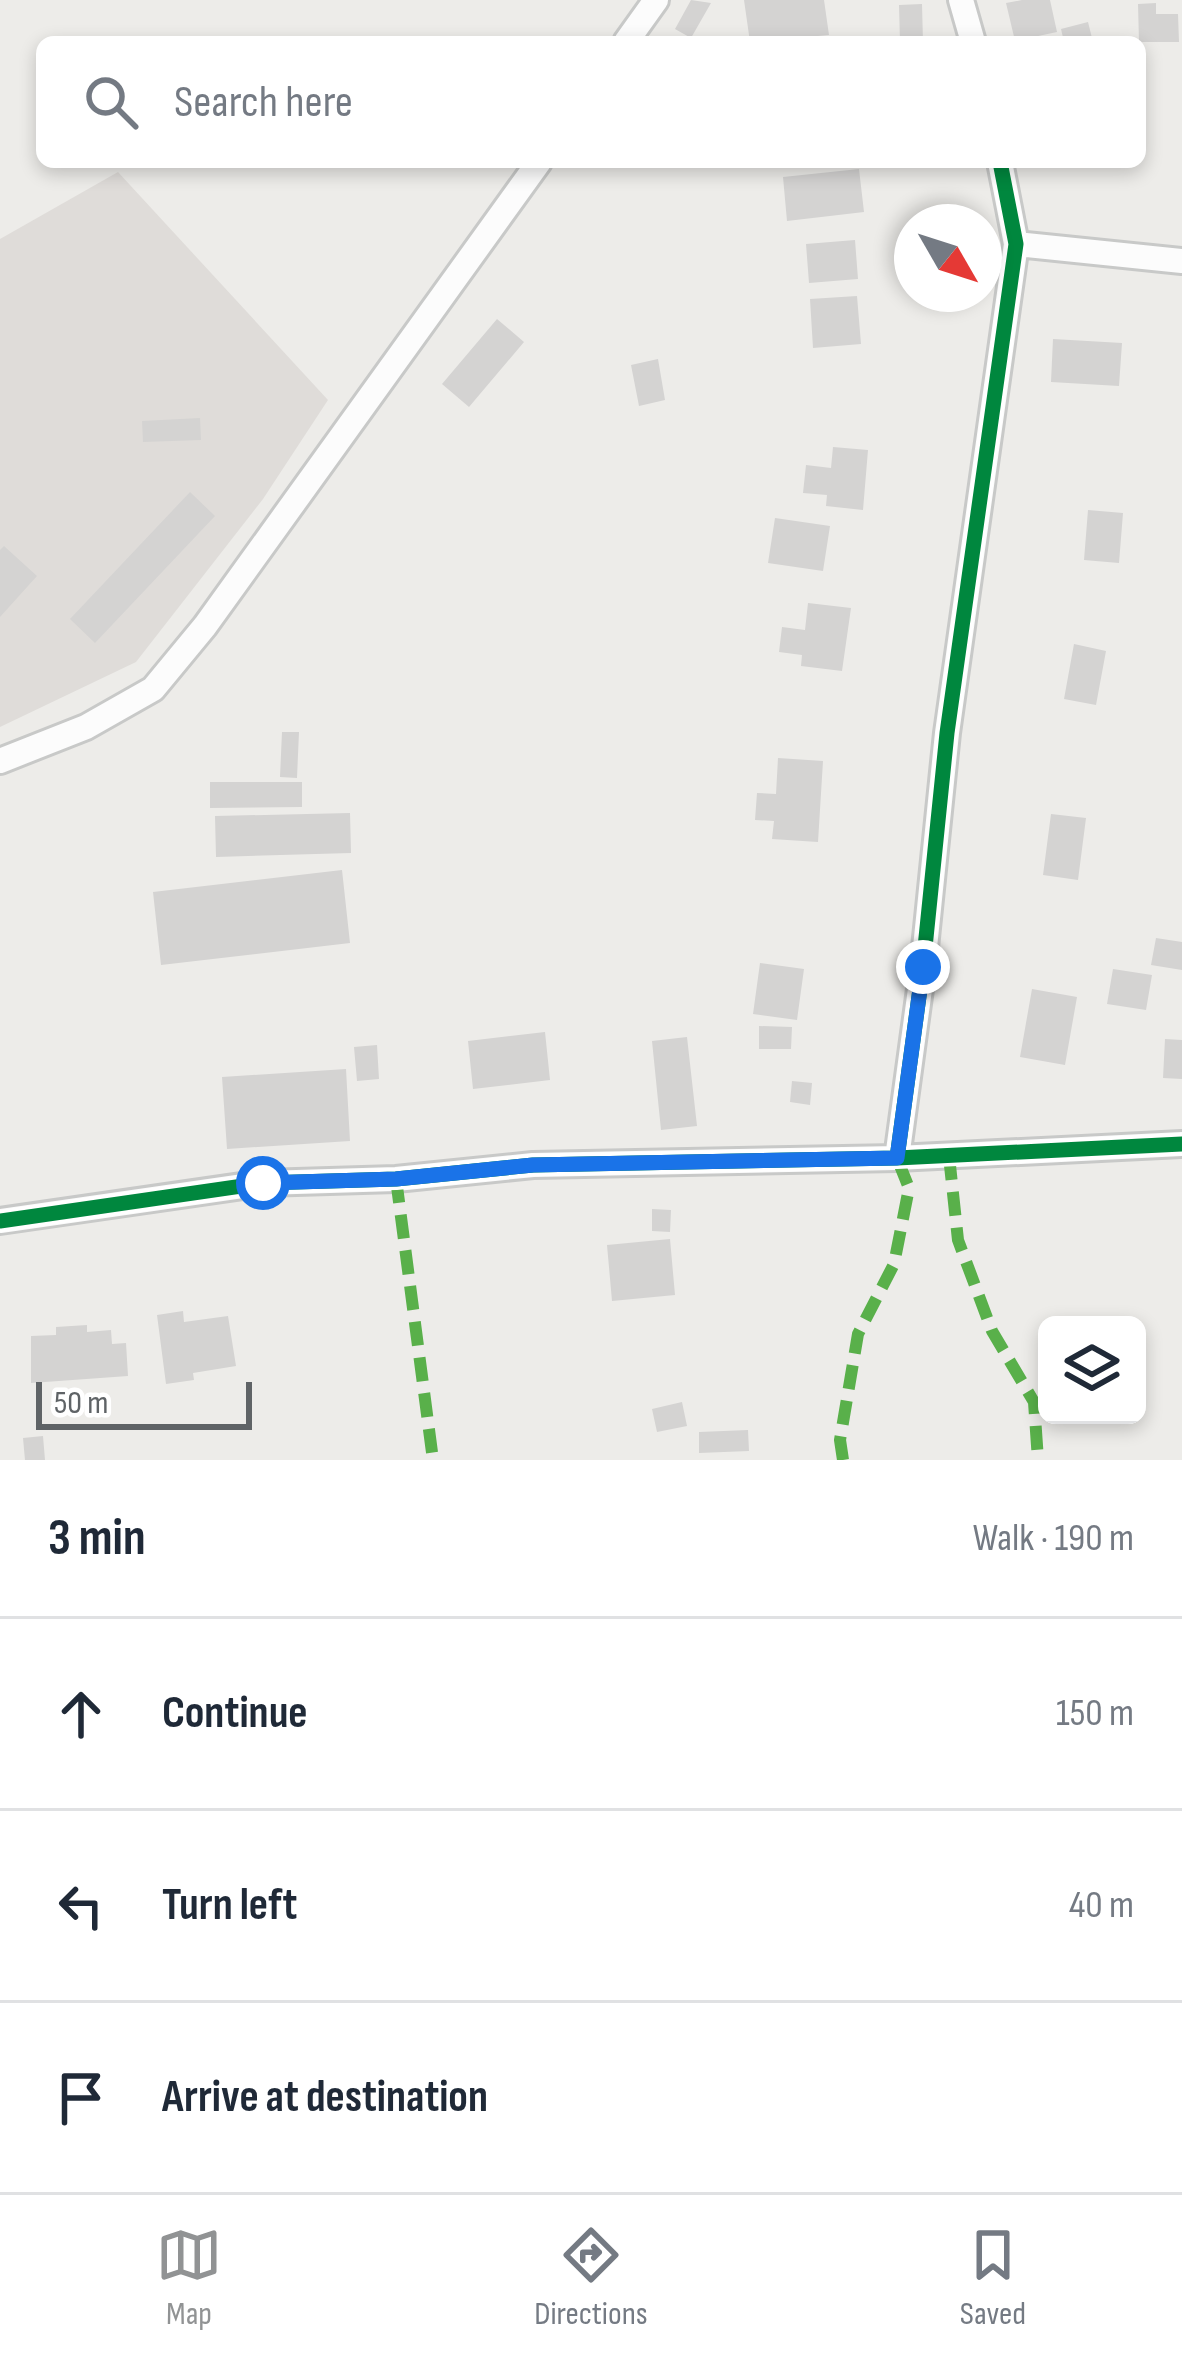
<!DOCTYPE html>
<html lang="en">
<head>
<meta charset="utf-8">
<style>
	:root { --surface:#fff; --page:#f6f6f7; --text:#1f2937; --muted:#747a83; --line:#e0e1e3; --accent:#919394 }
	body { margin:0; font-family:"Sofia Sans Condensed",sans-serif; background:var(--page); color:var(--text) }
	.controls { position:absolute; right:36px; bottom:36px; display:grid; overflow:hidden; border-radius:18px; box-shadow:0 6px 18px #0003 }
	.controls button { width:108px; height:108px; display:grid; place-items:center; padding:0; border:0; border-bottom:3px solid var(--line); background:var(--surface); color:var(--text); font:60px sans-serif }
	.compass { position:absolute; left:894px; top:204px; width:108px; height:108px; border-radius:50%; background:var(--surface); box-shadow:0 6px 18px #0003; rotate:129deg }
	.scale { position:absolute; left:36px; bottom:30px; width:216px; box-sizing:border-box; padding-left:12px; border:6px solid #5f6366; border-top:0; font-size:33px; line-height:42px; white-space:nowrap; color:#5f6366; -webkit-text-stroke:9px #fff; paint-order:stroke }
	.stop { position:absolute; width:36px; height:36px; margin:-27px; border:9px solid #1a73e8; border-radius:50%; background:#fff }
	.stop.end { background:#1a73e8; border-color:#fff; box-shadow:0 3px 12px #0008 }
	.list { margin:0; padding:0; list-style:none }
	h2 { display:flex; justify-content:space-between; align-items:center; height:156px; margin:0; padding:0 48px; font-size:51px }
	h2 small { font-size:39px; font-weight:400; color:var(--muted) }
	.list li { display:grid; grid-template-columns:78px 1fr auto; gap:36px; align-items:center; box-sizing:border-box; height:192px; padding:0 48px; border-top:3px solid var(--line) }
	.list b { display:block; font-size:45px; white-space:nowrap }
	.list em { font-size:39px; font-style:normal; color:var(--muted) }
	.icon { flex:none; width:66px; height:66px; fill:none; stroke:currentColor; stroke-width:2; stroke-linecap:round; stroke-linejoin:round }
	.map { position:relative; flex:none; width:1182px; height:1460px; overflow:hidden }
	.search { position:absolute; background:var(--surface); box-shadow:0 6px 18px #0003; left:36px; right:36px; top:36px; height:132px; display:flex; align-items:center; gap:30px; box-sizing:border-box; padding:0 42px; border-radius:18px; color:var(--muted); font-size:45px }
	.sheet { height:732px; background:var(--surface) }
	nav { display:flex; justify-content:space-around; align-items:center; box-sizing:border-box; height:168px; border-top:3px solid var(--line); background:var(--surface); font-size:33px; color:var(--muted) }
	nav a { display:grid; justify-items:center; gap:6px }
	nav .on { color:var(--accent) }
	.map>svg:first-child { display:block }
</style>
</head>
<body>
<div class="map">
<svg width="1182" height="1460" viewBox="0 0 1182 1460">
	<rect width="100%" height="100%" fill="#edece9"/>
	<!-- education -->
	<path fill="#dfdcd9" d="M118,172L328,400L263,499L136,662L0,727V239Z"/>
	<!-- building -->
	<path fill="#d4d3d2" d="M691,0L711,3L691,38L675,29Z
		M744,0H824L829,35L750,42Z
		M1022,0H1050L1057,32L1015,41L1006,3Z
		M1156,3V14H1178L1179,42H1139L1138,4Z
		M922,4L923,42H900L899,5Z
		M1088,22L1093,42H1064L1061,29Z
		M859,169L864,212L787,221L783,177Z
		M855,240L858,279L809,283L806,244Z
		M857,296L861,344L813,348L810,299Z
		M497,319L524,342L469,407L442,384Z
		M1053,339L1122,343L1119,386L1051,382Z
		M658,359L665,400L639,406L631,365Z
		M200,418L201,440L143,442L142,421Z
		M833,447L868,450L863,510L826,506L827,495L803,493L806,465L831,468Z
		M190,492L215,516L95,643L70,619Z
		M1088,510L1123,513L1119,563L1084,560Z
		M775,518L830,526L823,571L768,563Z
		M4,546L37,576L0,617V550Z
		M808,603L851,608L842,671L801,666L802,655L779,652L782,627L805,630Z
		M1074,644L1106,651L1096,705L1064,699Z
		M282,732H299L297,778L280,777Z
		M778,758L823,761L818,842L772,839L774,821L755,820L757,793L776,794Z
		M210,782H302V807L210,808Z
		M350,813L351,853L216,857L215,816Z
		M1051,814L1086,818L1078,880L1043,875Z
		M342,870L350,943L161,965L153,892Z
		M1156,938L1182,942V970L1151,965Z
		M760,963L804,969L797,1020L753,1014Z
		M1113,969L1152,975L1146,1010L1107,1004Z
		M1032,989L1077,997L1065,1065L1020,1057Z
		M759,1026L792,1027L791,1049H759Z
		M545,1032L550,1080L473,1089L468,1041Z
		M687,1037L697,1126L661,1130L652,1041Z
		M1165,1039L1182,1040V1079L1163,1078Z
		M377,1045L379,1079L357,1081L354,1047Z
		M346,1069L350,1141L227,1149L222,1077Z
		M792,1081L812,1083L810,1105L790,1102Z
		M652,1209L671,1210L670,1232L652,1231Z
		M670,1239L675,1295L612,1301L607,1245Z
		M183,1311L184,1322L228,1316L236,1366L193,1373L194,1380L166,1384L157,1315Z
		M87,1325V1332L111,1330L112,1344L126,1343L128,1376L31,1383V1336L56,1335V1327Z
		M682,1402L687,1426L657,1432L652,1409Z
		M748,1430L749,1451L699,1453V1432Z
		M43,1436L45,1460H25L23,1438Z"/>
	<g fill="none" stroke-linecap="round" stroke-linejoin="round">
		<!-- street casing -->
		<g stroke="#c8c9c8" stroke-width="30">
			<path id="street" d="M961,0L973,42
				M626,42L656,0
				M1016,244L1182,261
				M0,761L86,727L153,689L205,626L539,162
				M897,1158L923,967L947,733L1016,244L1000,162
				M0,1221L263,1183L396,1179L533,1165L897,1158L1182,1144"/>
		</g>
		<!-- street -->
		<use href="#street" stroke="#fcfcfc" stroke-width="24"/>
		<!-- quiet -->
		<path stroke="#59b04a" stroke-width="12" stroke-dasharray="24 12" stroke-linecap="butt" d="M949,1156L958,1240L992,1331L1034,1402L1038,1460
			M396,1179L433,1460
			M843,1460L840,1440L858,1334L894,1264L909,1188L897,1158"/>
		<!-- cycleway casing -->
		<g stroke="#fff" stroke-width="22">
			<path id="cycleway" d="M897,1158L923,967L947,733L1016,244L1000,162
				M0,1221L263,1183L396,1179L533,1165L897,1158L1182,1144"/>
		</g>
		<!-- cycleway -->
		<use href="#cycleway" stroke="#00873e" stroke-width="15"/>
	</g>
	<g fill="none" stroke-linecap="round" stroke-linejoin="round">
		<!-- route -->
		<path stroke="#1a73e8" stroke-width="15" d="M263,1183L396,1179L533,1165L897,1158L923,967"/>
	</g>
</svg>
<div class="controls">
<button><svg class="icon" aria-label="layers" viewBox="0 0 24 24"><path d="M12 4l9 5-9 5-9-5zM3 14l9 5 9-5"/></svg></button>
</div>
<svg class="compass" viewBox="-18 -18 36 36"><path d="M0-13l5 13h-10z" fill="#e53935"/><path d="M0 13l5-13h-10z" fill="#747a83"/></svg>
<div class="scale">50 m</div>
<div class="stop" style="left:263px;top:1183px"></div>
<div class="stop end" style="left:923px;top:967px"></div>
<div class="search"><svg class="icon" aria-label="search" viewBox="0 0 24 24"><circle cx="10" cy="10" r="6"/><path d="M15 15l6 6"/></svg>Search here</div>
</div>
<section class="sheet">
<h2>3 min<small>Walk · 190 m</small></h2>
<ul class="list">
<li><svg class="icon" aria-label="ahead" viewBox="0 0 24 24"><path d="M12 20V5M6 11l6-6 6 6"/></svg><div><b>Continue</b></div><em>150 m</em></li>
<li><svg class="icon" aria-label="left" viewBox="0 0 24 24"><path d="M17 20v-9H6M10 6l-5 5 5 5"/></svg><div><b>Turn left</b></div><em>40 m</em></li>
<li><svg class="icon" aria-label="arrive" viewBox="0 0 24 24"><path d="M6 21V4h12l-3 4 3 4H6"/></svg><div><b>Arrive at destination</b></div></li>
</ul>
</section>
<nav>
<a class="on"><svg class="icon" aria-label="map" viewBox="0 0 24 24"><path d="M3 6l6-2 6 2 6-2v14l-6 2-6-2-6 2zM9 4v14M15 6v14"/></svg>Map</a>
<a><svg class="icon" aria-label="directions" viewBox="0 0 24 24"><path d="M12 3l9 9-9 9-9-9zM9 14v-3h6M13 9l2 2-2 2"/></svg>Directions</a>
<a><svg class="icon" aria-label="saved" viewBox="0 0 24 24"><path d="M7 4h10v16l-5-4-5 4z"/></svg>Saved</a>
</nav>
</body>
</html>
